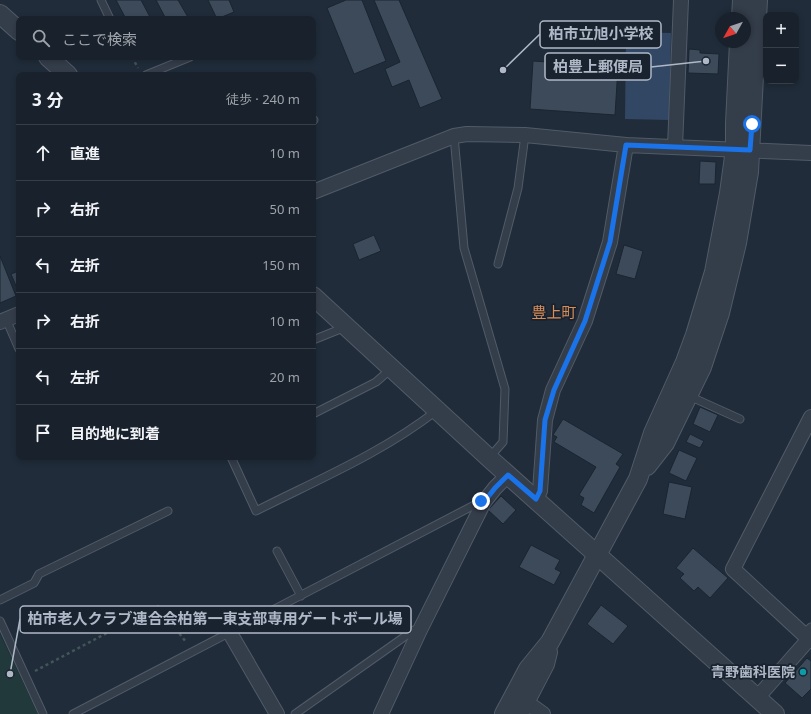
<!DOCTYPE html>
<html lang="ja">
<head>
<meta charset="utf-8">
<style>
	:root { --surface:#18212c; --page:#212934; --text:#f1f3f6; --muted:#9fa3a9; --line:#363e48 }
	body { margin:0; font-family:"Noto Sans","Noto Sans JP",sans-serif; background:var(--page); color:var(--text) }
	.controls { position:absolute; right:12px; top:12px; display:grid; overflow:hidden; border-radius:8px; box-shadow:0 2px 6px #0003 }
	.controls button { width:36px; height:36px; display:grid; place-items:center; padding:0; border:0; border-bottom:1px solid var(--line); background:var(--surface); color:var(--text); font:20px sans-serif }
	.compass { position:absolute; left:715px; top:12px; width:36px; height:36px; border-radius:50%; background:var(--surface); box-shadow:0 2px 6px #0003; rotate:230deg }
	.stop { position:absolute; width:12px; height:12px; margin:-9px; border:3px solid #1a73e8; border-radius:50%; background:#fff }
	.stop.end { background:#1a73e8; border-color:#fff; box-shadow:0 1px 4px #0008 }
	.list { margin:0; padding:0; list-style:none }
	h2 { display:flex; justify-content:space-between; align-items:center; height:52px; margin:0; padding:0 16px; font-size:17px }
	h2 small { font-size:13px; font-weight:400; color:var(--muted) }
	.list li { display:grid; grid-template-columns:26px 1fr auto; gap:12px; align-items:center; box-sizing:border-box; height:56px; padding:0 16px; border-top:1px solid var(--line) }
	.list b { display:block; font-size:15px; white-space:nowrap }
	.list em { font-size:13px; font-style:normal; color:var(--muted) }
	.icon { flex:none; width:22px; height:22px; fill:none; stroke:currentColor; stroke-width:2; stroke-linecap:round; stroke-linejoin:round }
	.map { position:relative; flex:none; width:811px; height:714px; overflow:hidden }
	.search { position:absolute; background:var(--surface); box-shadow:0 2px 6px #0003; left:16px; top:16px; width:300px; height:44px; display:flex; align-items:center; gap:10px; box-sizing:border-box; padding:0 14px; border-radius:8px; color:var(--muted); font-size:15px }
	.panel { position:absolute; background:var(--surface); box-shadow:0 2px 6px #0003; left:16px; top:72px; width:300px; height:388px; border-radius:8px }
	.map>svg:first-child { display:block }
</style>
</head>
<body>
<div class="map">
<svg width="811" height="714" viewBox="0 0 811 714">
	<rect width="100%" height="100%" fill="#202c3a"/>
	<!-- green -->
	<path fill="#22393b" d="M0,634L38,714H0Z"/>
	<!-- water -->
	<path fill="#324763" d="M626,32L671,33L669,120L625,119Z"/>
	<!-- building -->
	<path fill="#3c4a5a" stroke="#1b2531" d="M116,0H141L151,19H126Z
		M156,0H178L189,19H166Z
		M208,0H229L234,12L217,19Z
		M346,0H362L386,61L354,74L327,8Z
		M374,0H399L442,99L420,108L409,80L392,87L385,69L400,62Z
		M689,49L700,50V53L719,54L718,74L688,73Z
		M533,61L618,67L615,115L530,109Z
		M700,161L716,162L715,184H699Z
		M374,235L381,251L359,260L353,244Z
		M624,245L643,251L635,279L616,274Z
		M0,256L16,296L0,303Z
		M19,271V293L11,274Z
		M700,407L718,415L710,432L693,424Z
		M563,419L623,454L616,464L620,467L594,513L581,505L584,498L579,495L596,467L554,442L557,437L553,435Z
		M690,434L704,441L700,448L686,442Z
		M679,450L697,458L686,481L669,473Z
		M669,482L692,487L685,519L663,514Z
		M501,496L516,510L503,524L488,510Z
		M531,545L560,560L555,569L561,572L554,585L519,567Z
		M693,548L728,578L710,598L698,587L694,591L680,578L684,574L676,568Z
		M601,605L628,626L613,644L587,624Z
		M807,658L811,661V689L802,698L785,683Z"/>
	<g fill="none" stroke-linecap="round" stroke-linejoin="round">
		<!-- service casing -->
		<g stroke="#515b68" stroke-width="9">
			<path id="service" d="M101,0L110,19
				M146,75L190,57
				M313,120H314
				M454,136L464,248L505,389L503,442L489,458
				M498,264L518,188L525,135
				M6,319L19,349
				M313,340L338,330L344,324
				M689,396L740,419
				M313,414L376,382L392,368
				M231,457L256,511C317,480 382,453 436,411
				M277,551L301,596
				M0,600L34,583L39,574L168,511
				M0,621L43,714
				M803,634L811,627
				M73,714L482,501
				M295,714L414,630L419,632"/>
		</g>
		<!-- minor casing -->
		<g stroke="#515b68" stroke-width="16">
			<path id="minor" d="M675,147L681,0
				M313,192L454,136L467,134L525,135L626,145L811,153
				M0,322L19,314
				M811,417L733,569L811,641
				M535,499L540,491L545,420L553,390L585,321L610,242L626,145
				M230,633L277,714
				M518,696L543,714
				M757,698L809,639
				M381,714L419,632L484,502L495,488L508,475"/>
		</g>
		<!-- tertiary casing -->
		<g stroke="#515b68" stroke-width="20">
			<path id="tertiary" d="M0,14L19,31
				M741,18L742,0
				M48,57L68,75
				M313,296L489,458L775,714
				M647,466L665,443L702,367L720,313L737,243L749,172L758,0
				M504,714L528,669L550,642L638,479L653,433L685,362L695,335L714,272L729,193L735,149V123L739,42
				M519,714L545,664L548,652"/>
		</g>
		<!-- path -->
		<path stroke="#405658" stroke-width="2.5" stroke-dasharray="3 3" stroke-linecap="butt" d="M132,57L138,68
			M35,671L158,606L186,642"/>
		<!-- service -->
		<use href="#service" stroke="#343d4a" stroke-width="7"/>
		<!-- minor -->
		<use href="#minor" stroke="#343d4a" stroke-width="14"/>
		<!-- tertiary -->
		<use href="#tertiary" stroke="#343d4a" stroke-width="18"/>
	</g>
	<g fill="none" stroke-linecap="round" stroke-linejoin="round">
		<!-- route -->
		<path stroke="#1a73e8" stroke-width="5" d="M481,501L484,502L495,488L508,475L536,499L540,491L545,420L554,390L585,321L610,242L626,145L750,150L752,124"/>
	</g>
	<!-- markers -->
	<circle fill="#0f9aa8" stroke="#19232f" stroke-width="1.5" cx="803" cy="672" r="4"/>
	<g text-anchor="middle" stroke-width="3.5" stroke-linejoin="round" paint-order="stroke">
		<!-- poi labels -->
		<g font-size="14" font-weight="bold" fill="#aeb8c7" stroke="#19232f" text-anchor="end">
			<text x="795" y="677">青野歯科医院</text>
		</g>
		<!-- neighbourhood labels -->
		<g font-size="15" fill="#d98e58" stroke="#19232f">
			<text x="554" y="318">豊上町</text>
		</g>
	</g>
	<!-- callouts -->
	<path fill="none" stroke="#aeb8c7" stroke-width="1.5" d="M503 70L540 34M706 61L651 67M10 674L20 619"/>
	<g fill="#aeb8c7" stroke="#19232f" stroke-width="1.5">
		<circle cx="503" cy="70" r="4"/>
		<circle cx="706" cy="61" r="4"/>
		<circle cx="10" cy="674" r="4"/>
	</g>
	<g fill="#19232f" stroke="#aeb8c7" stroke-width="1.5">
		<rect x="540" y="21" width="121" height="27" rx="4"/>
		<rect x="545" y="53" width="106" height="27" rx="4"/>
		<rect x="20" y="606" width="391" height="27" rx="4"/>
	</g>
	<g font-size="15" text-anchor="middle" font-weight="bold" fill="#aeb8c7">
		<text x="601" y="39">柏市立旭小学校</text>
		<text x="598" y="72">柏豊上郵便局</text>
		<text x="215" y="624">柏市老人クラブ連合会柏第一東支部専用ゲートボール場</text>
	</g>
</svg>
<div class="controls">
<button>+</button>
<button>−</button>
</div>
<svg class="compass" viewBox="-18 -18 36 36"><path d="M0-13l5 13h-10z" fill="#e53935"/><path d="M0 13l5-13h-10z" fill="#9fa3a9"/></svg>
<div class="stop" style="left:752px;top:124px"></div>
<div class="stop end" style="left:481px;top:501px"></div>
<div class="search"><svg class="icon" aria-label="search" viewBox="0 0 24 24"><circle cx="10" cy="10" r="6"/><path d="M15 15l6 6"/></svg>ここで検索</div>
<section class="panel">
<h2>3 分<small>徒歩 · 240 m</small></h2>
<ul class="list">
<li><svg class="icon" aria-label="ahead" viewBox="0 0 24 24"><path d="M12 20V5M6 11l6-6 6 6"/></svg><div><b>直進</b></div><em>10 m</em></li>
<li><svg class="icon" aria-label="right" viewBox="0 0 24 24"><path d="M7 20v-9h11M14 6l5 5-5 5"/></svg><div><b>右折</b></div><em>50 m</em></li>
<li><svg class="icon" aria-label="left" viewBox="0 0 24 24"><path d="M17 20v-9H6M10 6l-5 5 5 5"/></svg><div><b>左折</b></div><em>150 m</em></li>
<li><svg class="icon" aria-label="right" viewBox="0 0 24 24"><path d="M7 20v-9h11M14 6l5 5-5 5"/></svg><div><b>右折</b></div><em>10 m</em></li>
<li><svg class="icon" aria-label="left" viewBox="0 0 24 24"><path d="M17 20v-9H6M10 6l-5 5 5 5"/></svg><div><b>左折</b></div><em>20 m</em></li>
<li><svg class="icon" aria-label="arrive" viewBox="0 0 24 24"><path d="M6 21V4h12l-3 4 3 4H6"/></svg><div><b>目的地に到着</b></div></li>
</ul>
</section>
</div>
</body>
</html>
